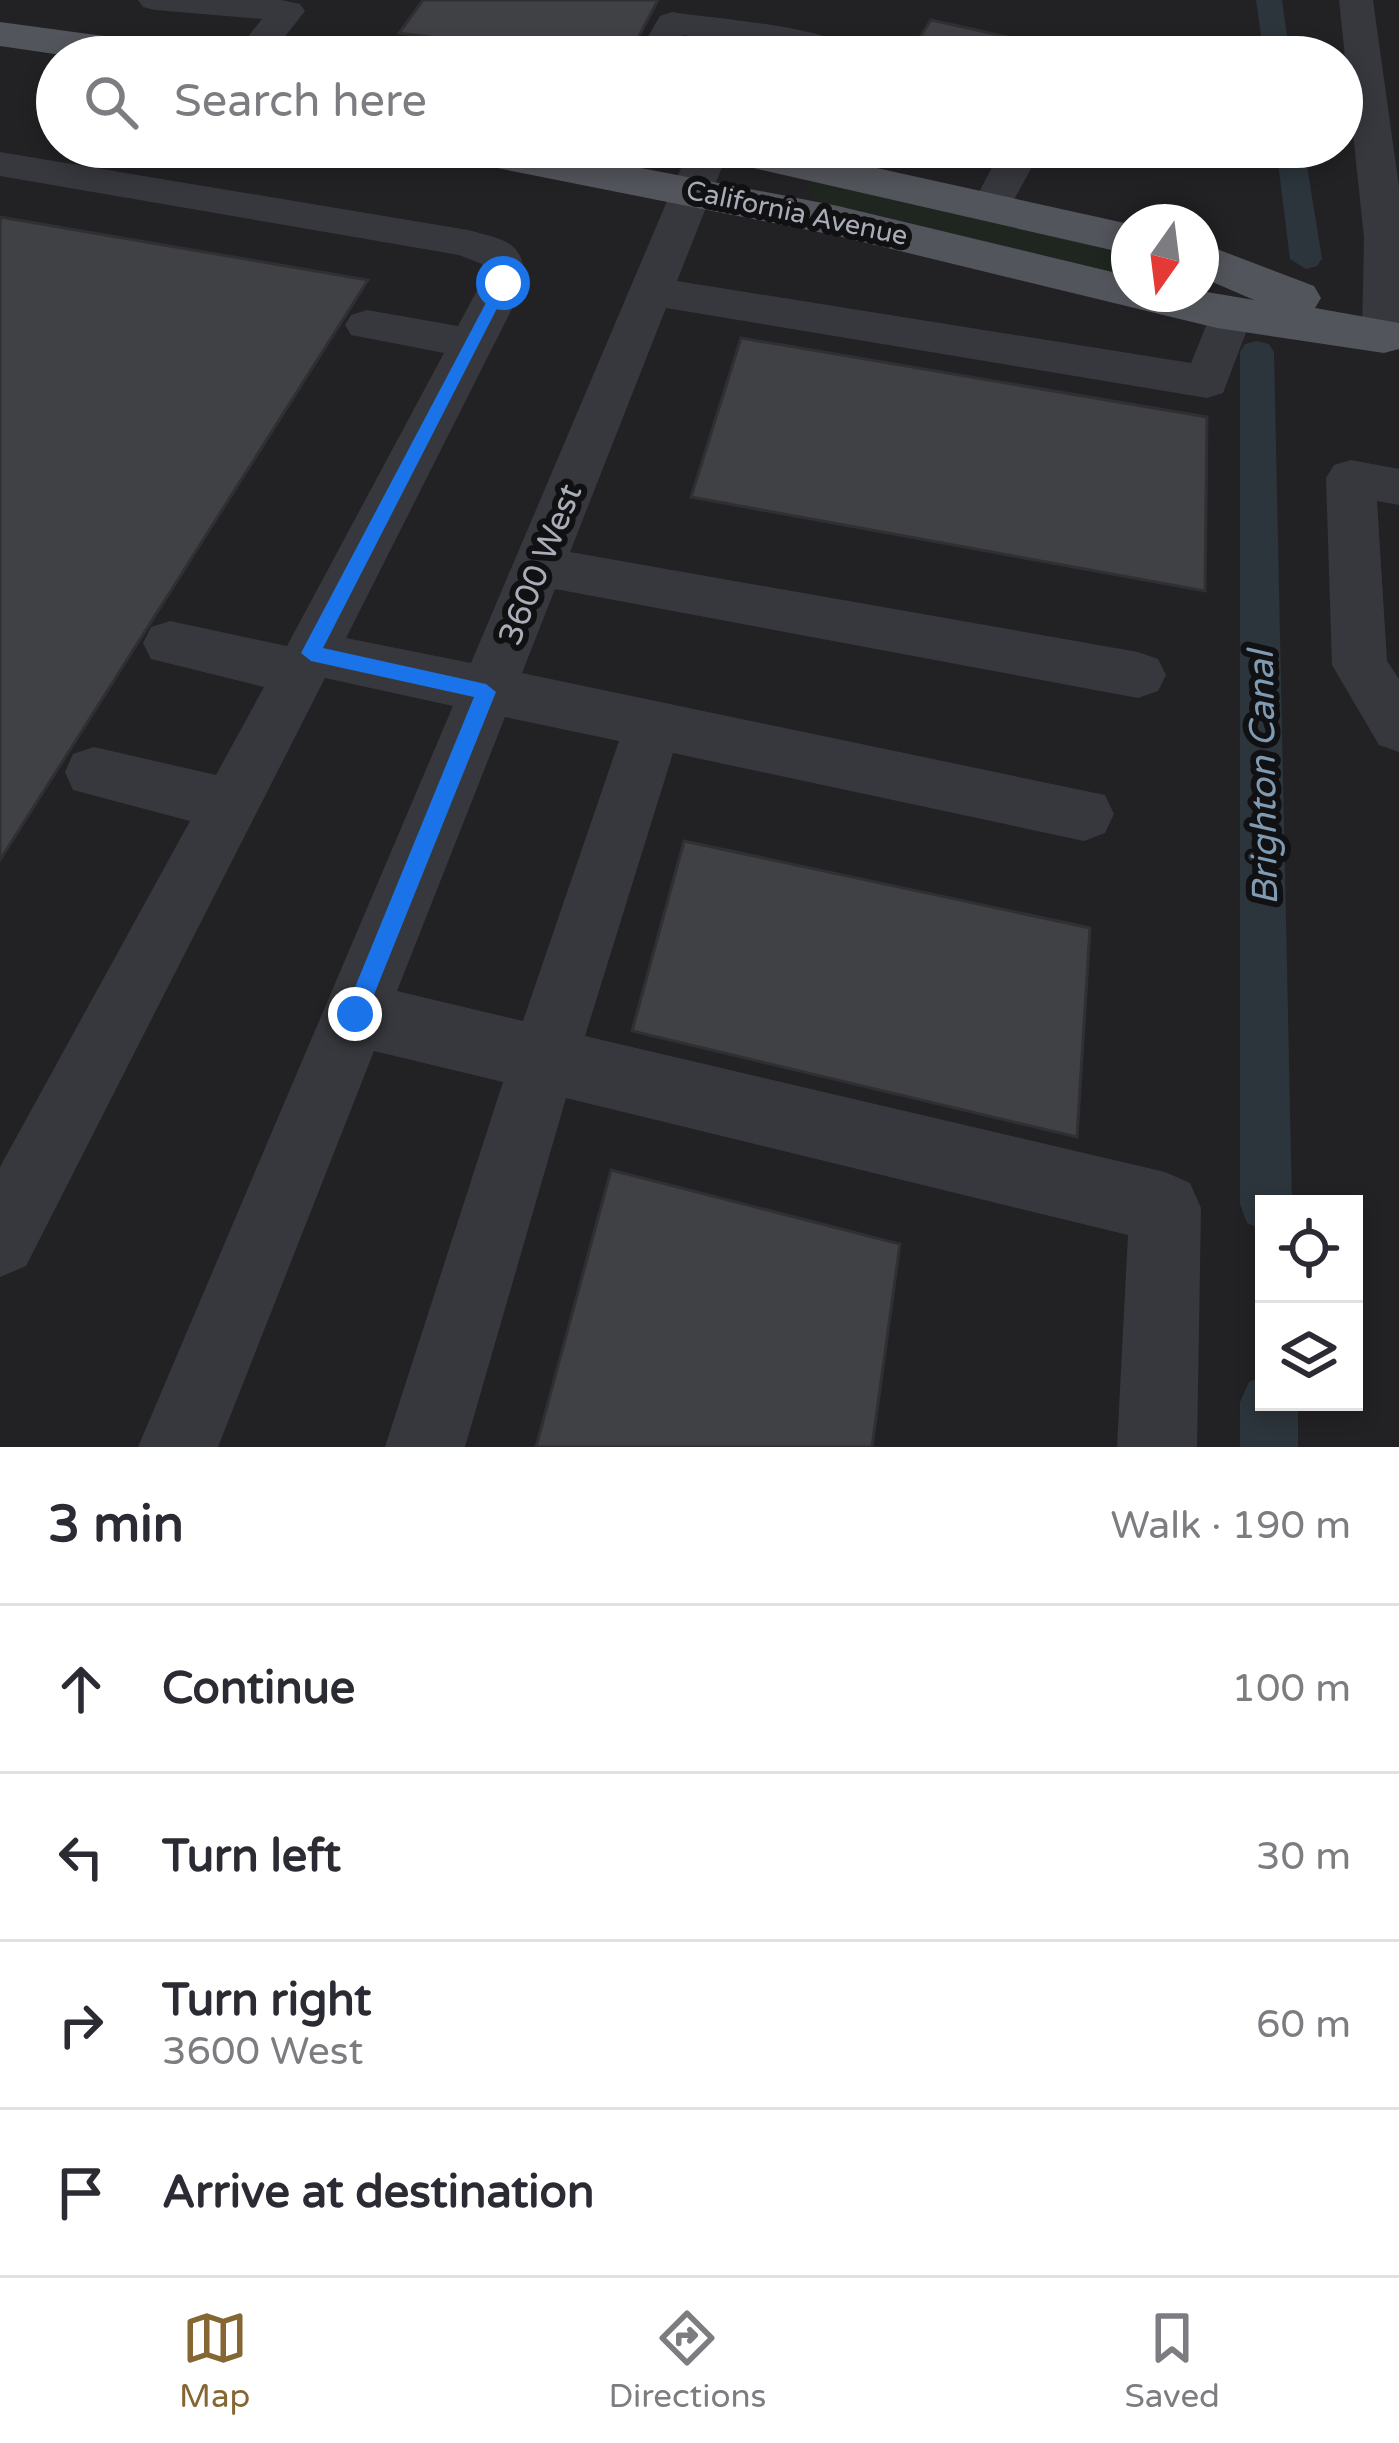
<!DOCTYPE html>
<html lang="en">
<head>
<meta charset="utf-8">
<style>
	:root { --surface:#fff; --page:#f2f2f3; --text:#2b2b33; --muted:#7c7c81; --line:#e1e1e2; --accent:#856733 }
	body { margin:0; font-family:"Varela Round",sans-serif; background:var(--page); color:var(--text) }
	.controls { position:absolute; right:36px; bottom:36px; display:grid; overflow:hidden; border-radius:0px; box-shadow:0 6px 18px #0003 }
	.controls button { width:108px; height:108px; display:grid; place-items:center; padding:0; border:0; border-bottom:3px solid var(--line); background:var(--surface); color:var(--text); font:60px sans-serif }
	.compass { position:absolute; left:1111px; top:204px; width:108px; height:108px; border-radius:50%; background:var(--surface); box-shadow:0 6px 18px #0003; rotate:194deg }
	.stop { position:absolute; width:36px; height:36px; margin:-27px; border:9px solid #1a73e8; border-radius:50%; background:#fff }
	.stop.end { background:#1a73e8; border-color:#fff; box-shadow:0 3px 12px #0008 }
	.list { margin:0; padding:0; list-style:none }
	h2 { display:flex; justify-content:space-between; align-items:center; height:156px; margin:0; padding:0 48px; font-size:51px }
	h2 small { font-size:39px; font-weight:400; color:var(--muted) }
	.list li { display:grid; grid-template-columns:78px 1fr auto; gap:36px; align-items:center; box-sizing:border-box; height:168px; padding:0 48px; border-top:3px solid var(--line) }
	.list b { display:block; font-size:45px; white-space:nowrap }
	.list p { margin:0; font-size:39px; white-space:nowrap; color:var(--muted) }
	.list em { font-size:39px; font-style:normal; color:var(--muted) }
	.icon { flex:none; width:66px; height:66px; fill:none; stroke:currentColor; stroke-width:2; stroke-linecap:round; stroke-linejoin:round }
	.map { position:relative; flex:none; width:1399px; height:1447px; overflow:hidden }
	.search { position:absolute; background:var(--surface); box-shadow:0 6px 18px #0003; left:36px; right:36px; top:36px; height:132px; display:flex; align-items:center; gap:30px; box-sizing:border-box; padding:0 42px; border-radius:66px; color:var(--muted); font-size:45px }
	.sheet { height:828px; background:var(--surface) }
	nav { display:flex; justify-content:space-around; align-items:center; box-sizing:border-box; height:168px; border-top:3px solid var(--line); background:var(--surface); font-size:33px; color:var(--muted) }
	nav a { display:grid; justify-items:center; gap:6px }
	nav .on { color:var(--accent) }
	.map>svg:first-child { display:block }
</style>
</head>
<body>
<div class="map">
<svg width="1399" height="1447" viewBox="0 0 1399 1447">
	<rect width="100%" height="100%" fill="#161618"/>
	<!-- built -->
	<path fill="#222225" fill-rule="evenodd" d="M0,0H1399V1447H0ZM57,57H1342V147H57ZM1129,222H1201V294H1129ZM1264,1204H1354V1402H1264Z"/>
	<!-- green -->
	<path fill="#1e261f" d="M812,178L964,210L1129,255V280L824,209L805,188Z"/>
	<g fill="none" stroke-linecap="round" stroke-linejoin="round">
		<!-- canal -->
		<path fill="#2c353c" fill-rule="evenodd" d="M1256,0H1282L1290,57H1264Z
			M1276,147H1304L1322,259L1317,266L1306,269L1290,259Z
			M1257,341L1269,344L1274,352L1292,1204H1264V1230L1247,1223L1240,1204V352L1245,344Z
			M1264,1375V1402H1298V1447H1240V1402L1249,1382Z"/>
	</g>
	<!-- building -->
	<path fill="#404145" stroke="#303034" stroke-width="3" d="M423,0H658L628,57H575L399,33Z
		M931,20L1058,48L1056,53L1076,57H907Z
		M0,217L368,280L0,860Z
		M741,338L1207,417L1205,591L691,497Z
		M684,841L1090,928L1077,1137L632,1031Z
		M611,1170L900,1244L872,1447H536Z"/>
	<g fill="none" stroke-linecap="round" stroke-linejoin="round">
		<!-- minor -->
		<path fill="#37383d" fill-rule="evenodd" d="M138,0H281L300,4L305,11L269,57H232L262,19L155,10L143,7Z
			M1339,0H1373L1399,187V347L1384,351L1368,347L1362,336L1364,238Z
			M672,12C712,19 841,26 863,57H814L683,35L672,57H636L660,16Z
			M690,147H730L677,281L1191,363L1215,304L1231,299L1247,304L1253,314L1223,393L1207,398L666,308L570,552L1138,652L1158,659L1166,675L1158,691L1138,698L555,589L522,673L1105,795L1114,814L1105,833L1084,841L673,753L585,1036L1165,1172L1190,1183L1201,1208L1197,1447H1117L1128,1235L566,1098L465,1447H385L503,1082L374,1051L218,1447H138L453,706L325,678L26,1266L0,1277V1167L190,821L73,790L65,772L73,754L94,747L216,775L264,687L151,659L143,643L151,627L170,621L287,646L444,353L351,335L345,325L351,315L367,310L458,326L481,283L482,264L459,255L0,176V152L468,230C506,240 524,241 525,283L346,638L471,663ZM505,717L619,741L523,1021L397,991Z
			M1003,147H1043L1006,214L992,217L978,214L972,205Z
			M1351,460L1399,469V505L1377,501L1387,661L1399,679V752L1379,745L1332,665L1326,478L1334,465Z"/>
		<!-- major -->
		<path fill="#53555c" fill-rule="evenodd" d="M0,22L163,44L178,48L184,57H75L0,46Z
			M439,147H532L838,206L1129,276V294L1201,291L1254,300L1201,277V243L1314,286L1321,298L1315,308L1399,323V349L1384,353L1217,328L838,236L462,161L446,157Z
			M698,147H782L1129,224V254L705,157Z"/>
	</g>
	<!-- route -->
	<path fill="#1a73e8" d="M498,280L510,283L323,648L486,684L496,692L363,1022L355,1025L344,1014L474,697L311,661L301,653Z"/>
	<g text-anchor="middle" stroke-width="12" stroke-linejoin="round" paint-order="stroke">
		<!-- far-street labels -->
		<g font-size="27" fill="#a8adb8" stroke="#111113">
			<text transform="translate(797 213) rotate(12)" y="9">California Avenue</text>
		</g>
		<!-- street labels -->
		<g font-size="33" fill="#a8adb8" stroke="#111113">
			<text transform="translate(539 564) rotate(-68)" y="12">3600 West</text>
		</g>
		<!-- water labels -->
		<g font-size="36" font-style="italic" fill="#7f9bb3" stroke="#111113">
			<text transform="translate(1262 778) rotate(-91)" y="13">Brighton Canal</text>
		</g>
	</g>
</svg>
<div class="controls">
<button><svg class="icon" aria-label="locate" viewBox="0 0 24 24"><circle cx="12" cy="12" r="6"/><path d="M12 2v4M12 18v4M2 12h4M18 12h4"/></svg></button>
<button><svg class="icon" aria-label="layers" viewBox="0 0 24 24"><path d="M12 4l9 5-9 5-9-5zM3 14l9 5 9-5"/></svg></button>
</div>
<svg class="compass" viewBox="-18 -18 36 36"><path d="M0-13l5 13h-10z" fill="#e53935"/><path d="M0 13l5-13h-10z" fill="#7c7c81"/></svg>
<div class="stop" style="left:503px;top:283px"></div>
<div class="stop end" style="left:355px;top:1014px"></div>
<div class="search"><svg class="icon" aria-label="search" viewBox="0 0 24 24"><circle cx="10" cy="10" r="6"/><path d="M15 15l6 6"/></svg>Search here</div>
</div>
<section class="sheet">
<h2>3 min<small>Walk · 190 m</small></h2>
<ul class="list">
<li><svg class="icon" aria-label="ahead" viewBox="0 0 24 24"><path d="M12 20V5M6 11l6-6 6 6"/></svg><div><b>Continue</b></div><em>100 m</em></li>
<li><svg class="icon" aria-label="left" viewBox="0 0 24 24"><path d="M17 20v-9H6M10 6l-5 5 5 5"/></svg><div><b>Turn left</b></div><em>30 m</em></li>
<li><svg class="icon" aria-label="right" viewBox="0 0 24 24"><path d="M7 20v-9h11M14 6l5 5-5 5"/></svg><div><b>Turn right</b><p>3600 West</p></div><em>60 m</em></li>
<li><svg class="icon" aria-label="arrive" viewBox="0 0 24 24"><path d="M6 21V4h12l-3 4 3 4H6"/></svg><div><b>Arrive at destination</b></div></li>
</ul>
</section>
<nav>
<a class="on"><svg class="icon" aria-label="map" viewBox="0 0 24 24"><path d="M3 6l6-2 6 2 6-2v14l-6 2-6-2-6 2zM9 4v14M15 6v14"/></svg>Map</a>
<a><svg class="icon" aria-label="directions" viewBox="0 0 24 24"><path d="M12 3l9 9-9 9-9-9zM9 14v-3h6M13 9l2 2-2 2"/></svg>Directions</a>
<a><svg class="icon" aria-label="saved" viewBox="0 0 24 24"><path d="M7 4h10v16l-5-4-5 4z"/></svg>Saved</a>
</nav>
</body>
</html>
